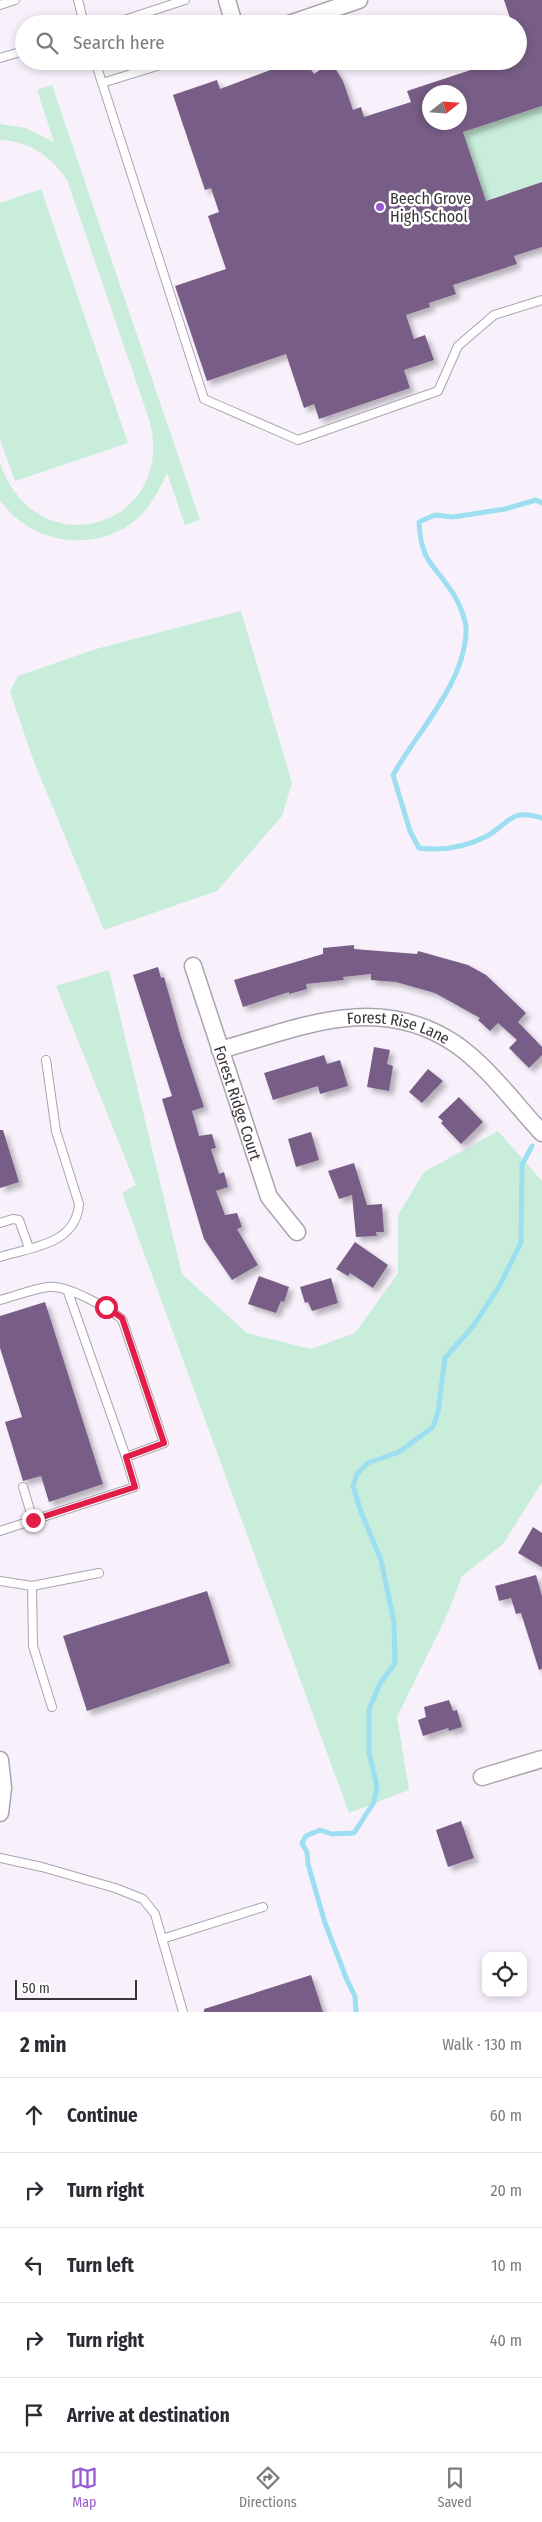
<!DOCTYPE html>
<html lang="en">
<head>
<meta charset="utf-8">
<style>
	:root { --surface:#fff; --page:#f2f2f3; --text:#2b2b33; --muted:#7c7c81; --line:#e1e1e2; --accent:#985ad0 }
	body { margin:0; font-family:"Fira Sans Condensed",sans-serif; background:var(--page); color:var(--text) }
	.controls { position:absolute; right:15px; bottom:15px; display:grid; overflow:hidden; border-radius:10px; box-shadow:0 2px 8px #0003 }
	.controls button { width:45px; height:45px; display:grid; place-items:center; padding:0; border:0; border-bottom:1px solid var(--line); background:var(--surface); color:var(--text); font:25px sans-serif }
	.compass { position:absolute; left:422px; top:85px; width:45px; height:45px; border-radius:50%; background:var(--surface); box-shadow:0 2px 8px #0003; rotate:73deg }
	.scale { position:absolute; left:15px; bottom:12px; width:122px; box-sizing:border-box; padding-left:5px; border:2px solid #39363a; border-top:0; font-size:14px; line-height:18px; white-space:nowrap; color:#39363a; -webkit-text-stroke:4px #fff; paint-order:stroke }
	.stop { position:absolute; width:15px; height:15px; margin:-11px; border:4px solid #e11d48; border-radius:50%; background:#fff }
	.stop.end { background:#e11d48; border-color:#fff; box-shadow:0 1px 5px #0008 }
	.list { margin:0; padding:0; list-style:none }
	h2 { display:flex; justify-content:space-between; align-items:center; height:65px; margin:0; padding:0 20px; font-size:21px }
	h2 small { font-size:16px; font-weight:400; color:var(--muted) }
	.list li { display:grid; grid-template-columns:32px 1fr auto; gap:15px; align-items:center; box-sizing:border-box; height:75px; padding:0 20px; border-top:1px solid var(--line) }
	.list b { display:block; font-size:19px; white-space:nowrap }
	.list em { font-size:16px; font-style:normal; color:var(--muted) }
	.icon { flex:none; width:28px; height:28px; fill:none; stroke:currentColor; stroke-width:2; stroke-linecap:round; stroke-linejoin:round }
	.map { position:relative; flex:none; width:542px; height:2012px; overflow:hidden }
	.search { position:absolute; background:var(--surface); box-shadow:0 2px 8px #0003; left:15px; right:15px; top:15px; height:55px; display:flex; align-items:center; gap:12px; box-sizing:border-box; padding:0 18px; border-radius:28px; color:var(--muted); font-size:19px }
	.sheet { height:440px; background:var(--surface) }
	nav { display:flex; justify-content:space-around; align-items:center; box-sizing:border-box; height:70px; border-top:1px solid var(--line); background:var(--surface); font-size:14px; color:var(--muted) }
	nav a { display:grid; justify-items:center; gap:2px }
	nav .on { color:var(--accent) }
	.map>svg:first-child { display:block }
</style>
</head>
<body>
<div class="map">
<svg width="542" height="2012" viewBox="0 0 542 2012">
	<defs>
		<filter id="shadow"><feDropShadow dx="4.5" dy="4.5" stdDeviation="2.5" flood-color="#0004"/></filter>
	</defs>
	<rect width="100%" height="100%" fill="#f8f1fc"/>
	<!-- green -->
	<path fill="#c8edda" d="M52,85L200,520L185,525L167,473C159,490 151,507 136,520C94,554 30,544 0,500V463C36,569 176,528 150,422L67,180C51,156 29,141 0,140V124L26,128L54,142L37,90Z
		M542,106V182L486,201L463,132Z
		M41,189L128,443L15,481L0,439V203Z
		M241,611L292,783L282,816L217,891L104,930L34,762L10,692L18,676L96,649Z
		M109,970L182,1274L247,1333L311,1349L355,1333L398,1273V1215L424,1172L498,1131L542,1181V1482L503,1544L462,1576L447,1615L397,1717L409,1790L349,1813L122,1193L136,1185L56,986Z"/>
	<g fill="none" stroke-linecap="round" stroke-linejoin="round">
		<!-- stream -->
		<path stroke="#9ddff0" stroke-width="5" d="M542,503L536,500L505,509L453,517L435,515L419,522C421,564 435,564 454,595C459,603 467,622 466,631C465,683 417,732 393,775L410,831L419,848C442,851 466,847 487,836C511,822 510,808 542,818
			M356,2012L355,1996L347,1980L325,1923L308,1864L307,1852L302,1843L306,1836L320,1830L332,1834L354,1833L374,1802L377,1786L369,1753V1709L380,1684L395,1663L394,1622L381,1560L361,1512L353,1486L357,1474L368,1463L399,1452L433,1427L438,1412L445,1358L474,1325L500,1285L521,1243L522,1165L532,1146"/>
	</g>
	<!-- building -->
	<path fill="#785d86" fill-rule="evenodd" filter="url(#shadow)" d="M504,0H542V106L463,132L486,201L542,182V247L514,256L517,264L453,285L456,294L429,303L430,307L406,315L414,339L425,335L434,360L404,370L410,388L319,419L314,404L304,408L286,354L207,381L175,286L226,269L208,216L219,212L211,188L205,190L173,95L217,80L220,89L294,61H305L314,74L331,62L343,81L353,110L361,107L364,117L411,102L407,91L498,61H518V24H512ZM430,92H460V123L430,122Z
		M354,945V949L417,954L418,951L468,965L486,975L526,1013L518,1022L542,1047V1055L529,1068L509,1048L517,1040L498,1023L490,1031L478,1020L480,1018L435,993L396,982L371,980V974L343,977L344,980L306,984L307,989L289,994V992L243,1007L234,980L323,954V948Z
		M158,967L161,978L164,977L180,1034L204,1107L192,1111L199,1136L212,1134L216,1148L211,1149L219,1174L224,1172L228,1187L216,1191L225,1215L237,1213L242,1227L237,1229L258,1265L232,1280L204,1239L162,1099L172,1096L133,975Z
		M374,1047L390,1050L387,1064L393,1066L389,1091L367,1087Z
		M324,1055L327,1064L340,1060L348,1086L320,1094L318,1086L273,1100L264,1073Z
		M428,1069L443,1081L422,1103L409,1092Z
		M459,1097L483,1122L461,1144L441,1123L443,1121L438,1117Z
		M0,1130H3L19,1182L0,1188Z
		M311,1132L319,1160L296,1167L288,1139Z
		M354,1163L367,1205L382,1204L384,1232H376L377,1236L356,1237L352,1195L339,1199L328,1171Z
		M355,1242L388,1265L373,1288L350,1273L348,1276L336,1269Z
		M259,1276L289,1287L284,1302L281,1301L276,1313L248,1304Z
		M331,1278L338,1303L312,1311L308,1302L305,1303L300,1287Z
		M45,1302L103,1484L49,1502L41,1476L23,1481L5,1422L22,1417L0,1348V1316Z
		M533,1527L542,1533V1567L518,1553Z
		M536,1575L542,1596V1669L539,1670L521,1613L516,1614L511,1598L499,1601L495,1586Z
		M207,1591L230,1663L87,1711L63,1636Z
		M449,1700L453,1711L457,1710L462,1727L449,1731L448,1728L423,1736L418,1720L426,1717L424,1707Z
		M461,1821L474,1858L448,1867L436,1830Z
		M311,1975L323,2012H204V2009Z"/>
	<g fill="none" stroke-linecap="round" stroke-linejoin="round">
		<!-- lane casing -->
		<g stroke="#aaa4ae" stroke-width="10">
			<path id="lane" d="M78,0L84,24
				M0,5L15,0
				M112,24L185,0
				M0,58L24,51
				M95,61L204,399L298,440L438,391L458,346L494,315L542,300
				M102,83L173,61
				M0,1223L13,1219L19,1220L29,1248
				M0,1257C31,1247 76,1245 79,1204L56,1131L46,1060
				M0,1300C15,1296 33,1289 48,1287C68,1285 106,1307 122,1319L164,1443L126,1457L68,1292
				M23,1487L33,1520
				M0,1531L135,1487L126,1457
				M0,1581L32,1586L99,1573
				M32,1586L33,1646L52,1707
				M0,1858L42,1867L115,1888L143,1899L155,1914L183,2012
				M162,1939L263,1907"/>
		</g>
		<!-- street casing -->
		<g stroke="#aaa4ae" stroke-width="19">
			<g id="street">
				<path d="M227,0L234,24"/>
				<path d="M289,24L359,0"/>
				<path id="s1" d="M193,966L269,1197L297,1232"/>
				<path id="s2" d="M220,1050C300,1028 376,992 454,1043C488,1066 514,1103 542,1133"/>
				<path d="M0,1760L3,1788L0,1813"/>
				<path d="M482,1777L542,1759"/>
			</g>
		</g>
		<!-- lane -->
		<use href="#lane" stroke="#fff" stroke-width="8"/>
		<!-- street -->
		<use href="#street" stroke="#fff" stroke-width="16"/>
	</g>
	<g fill="none" stroke-linecap="round" stroke-linejoin="round">
		<!-- route -->
		<path stroke="#e11d48" stroke-width="6" d="M33,1520L135,1487L126,1457L164,1443L122,1318L106,1307"/>
	</g>
	<!-- markers -->
	<circle fill="#985ad0" stroke="#fff" stroke-width="2" cx="380" cy="207" r="5"/>
	<g text-anchor="middle" stroke-width="5" stroke-linejoin="round" paint-order="stroke">
		<!-- poi labels -->
		<g font-size="16" fill="#39363a" stroke="#fff" text-anchor="start">
			<text x="390" y="204">Beech Grove<tspan x="390" dy="18">High School</tspan></text>
		</g>
		<!-- street labels -->
		<g font-size="16" fill="#39363a" stroke="#fff">
			<text dy="6" stroke="none"><textPath href="#s2" startOffset="184">Forest Rise Lane</textPath></text>
			<text dy="6" stroke="none"><textPath href="#s1" startOffset="144">Forest Ridge Court</textPath></text>
		</g>
	</g>
</svg>
<div class="controls">
<button><svg class="icon" aria-label="locate" viewBox="0 0 24 24"><circle cx="12" cy="12" r="6"/><path d="M12 2v4M12 18v4M2 12h4M18 12h4"/></svg></button>
</div>
<svg class="compass" viewBox="-18 -18 36 36"><path d="M0-13l5 13h-10z" fill="#e53935"/><path d="M0 13l5-13h-10z" fill="#7c7c81"/></svg>
<div class="scale">50 m</div>
<div class="stop" style="left:106px;top:1307px"></div>
<div class="stop end" style="left:33px;top:1520px"></div>
<div class="search"><svg class="icon" aria-label="search" viewBox="0 0 24 24"><circle cx="10" cy="10" r="6"/><path d="M15 15l6 6"/></svg>Search here</div>
</div>
<section class="sheet">
<h2>2 min<small>Walk · 130 m</small></h2>
<ul class="list">
<li><svg class="icon" aria-label="ahead" viewBox="0 0 24 24"><path d="M12 20V5M6 11l6-6 6 6"/></svg><div><b>Continue</b></div><em>60 m</em></li>
<li><svg class="icon" aria-label="right" viewBox="0 0 24 24"><path d="M7 20v-9h11M14 6l5 5-5 5"/></svg><div><b>Turn right</b></div><em>20 m</em></li>
<li><svg class="icon" aria-label="left" viewBox="0 0 24 24"><path d="M17 20v-9H6M10 6l-5 5 5 5"/></svg><div><b>Turn left</b></div><em>10 m</em></li>
<li><svg class="icon" aria-label="right" viewBox="0 0 24 24"><path d="M7 20v-9h11M14 6l5 5-5 5"/></svg><div><b>Turn right</b></div><em>40 m</em></li>
<li><svg class="icon" aria-label="arrive" viewBox="0 0 24 24"><path d="M6 21V4h12l-3 4 3 4H6"/></svg><div><b>Arrive at destination</b></div></li>
</ul>
</section>
<nav>
<a class="on"><svg class="icon" aria-label="map" viewBox="0 0 24 24"><path d="M3 6l6-2 6 2 6-2v14l-6 2-6-2-6 2zM9 4v14M15 6v14"/></svg>Map</a>
<a><svg class="icon" aria-label="directions" viewBox="0 0 24 24"><path d="M12 3l9 9-9 9-9-9zM9 14v-3h6M13 9l2 2-2 2"/></svg>Directions</a>
<a><svg class="icon" aria-label="saved" viewBox="0 0 24 24"><path d="M7 4h10v16l-5-4-5 4z"/></svg>Saved</a>
</nav>
</body>
</html>
